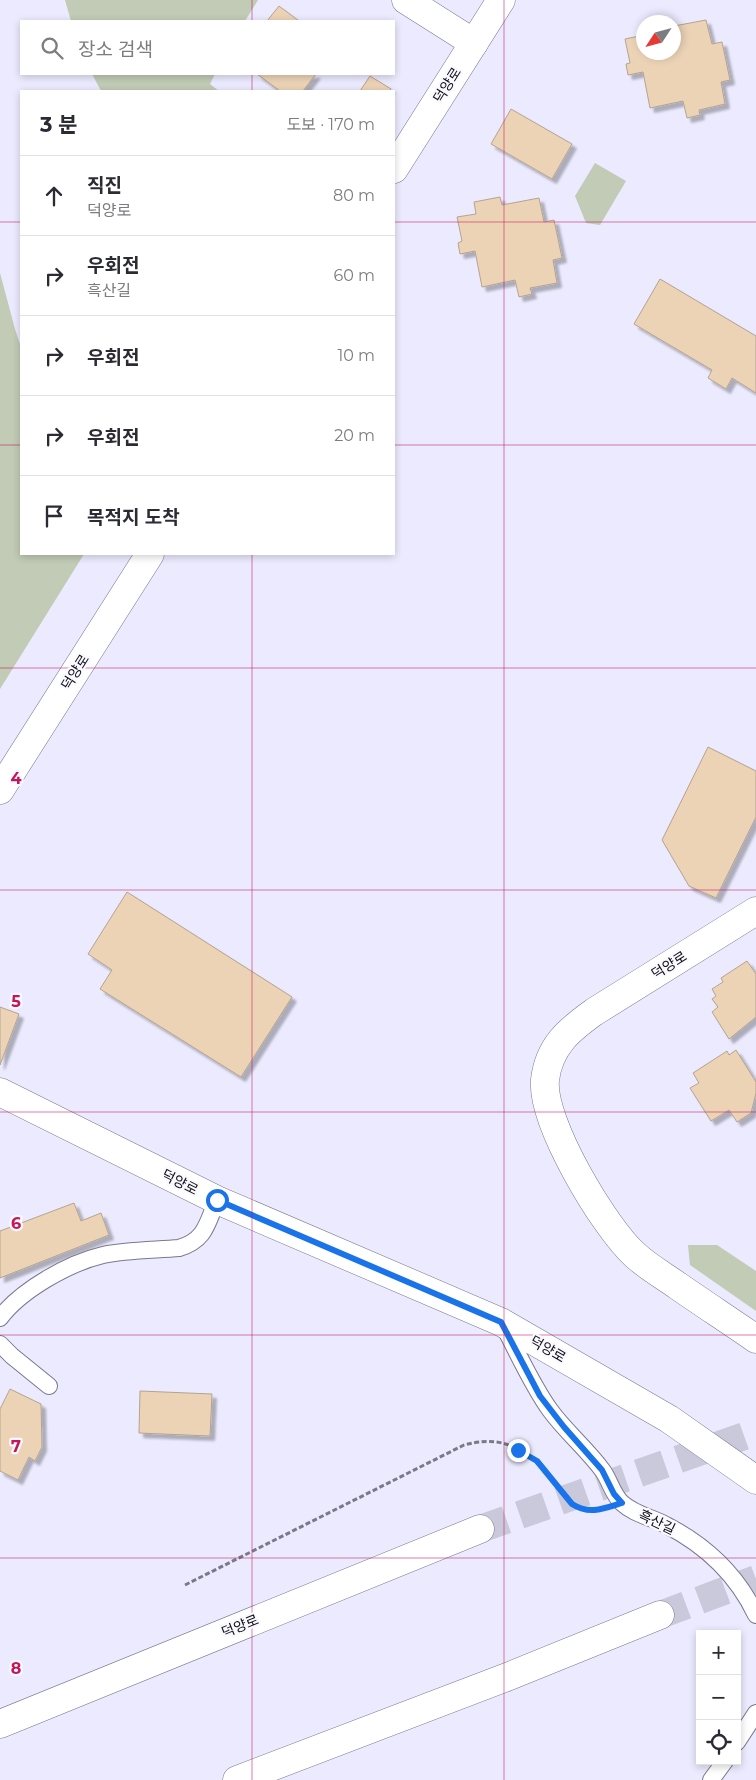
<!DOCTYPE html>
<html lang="ko">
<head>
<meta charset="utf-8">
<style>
	:root { --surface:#fff; --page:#f7f7f7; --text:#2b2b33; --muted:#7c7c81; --line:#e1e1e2 }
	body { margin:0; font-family:Montserrat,"Noto Sans KR",sans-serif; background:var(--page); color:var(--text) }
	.controls { position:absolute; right:15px; bottom:15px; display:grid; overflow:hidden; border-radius:0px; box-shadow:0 2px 8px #0003 }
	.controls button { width:45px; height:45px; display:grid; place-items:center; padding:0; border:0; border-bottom:1px solid var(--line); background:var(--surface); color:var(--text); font:25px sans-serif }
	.compass { position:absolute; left:636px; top:15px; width:45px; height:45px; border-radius:50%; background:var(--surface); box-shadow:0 2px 8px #0003; rotate:234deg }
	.stop { position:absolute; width:15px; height:15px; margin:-11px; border:4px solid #1a73e8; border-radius:50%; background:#fff }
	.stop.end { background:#1a73e8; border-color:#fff; box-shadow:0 1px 5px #0008 }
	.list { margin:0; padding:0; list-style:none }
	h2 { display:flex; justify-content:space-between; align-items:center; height:65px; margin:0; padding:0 20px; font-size:21px }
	h2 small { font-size:16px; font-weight:400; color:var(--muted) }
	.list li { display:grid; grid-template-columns:32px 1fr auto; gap:15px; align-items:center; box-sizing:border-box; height:80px; padding:0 20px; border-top:1px solid var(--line) }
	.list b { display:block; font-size:19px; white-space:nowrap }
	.list p { margin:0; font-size:16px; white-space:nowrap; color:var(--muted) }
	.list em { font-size:16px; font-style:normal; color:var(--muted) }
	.icon { flex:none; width:28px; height:28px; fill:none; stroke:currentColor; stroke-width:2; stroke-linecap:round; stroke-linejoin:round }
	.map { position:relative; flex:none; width:756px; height:1780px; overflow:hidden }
	.search { position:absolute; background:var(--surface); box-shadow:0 2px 8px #0003; left:20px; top:20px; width:375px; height:55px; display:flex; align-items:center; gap:12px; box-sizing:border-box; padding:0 18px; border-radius:0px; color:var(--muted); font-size:19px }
	.panel { position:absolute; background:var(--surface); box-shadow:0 2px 8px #0003; left:20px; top:90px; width:375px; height:465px; border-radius:0px }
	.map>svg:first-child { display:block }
</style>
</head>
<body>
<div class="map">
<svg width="756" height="1780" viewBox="0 0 756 1780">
	<defs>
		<filter id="shadow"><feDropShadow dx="4.5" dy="4.5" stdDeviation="1" flood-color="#0004"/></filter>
	</defs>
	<rect width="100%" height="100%" fill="#ebeafe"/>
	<!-- green -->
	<path fill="#c1cbb5" d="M65,0H258L245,21H71Z
		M92,74H215L210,84L219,91H101Z
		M595,163L626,181L600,225L586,223L575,196Z
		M0,273L15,329L21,347V554H84L0,689Z
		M688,1245H717L756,1271V1311L690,1265Z"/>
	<!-- building -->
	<path fill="#ecd3b6" stroke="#b4a38f" filter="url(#shadow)" d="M279,6L299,21H267Z
		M668,18L669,22H646Z
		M706,20L712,44L722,42L730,80L721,82L725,104L699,110L700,115L687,118L683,101L650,108L643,72L628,75L626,64L630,63L625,39L644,35V52H674V26Z
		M257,74H316L303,91H280Z
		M370,76L391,89L389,91H360Z
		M511,109L572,144L552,179L491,144Z
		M500,197L502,205L539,198L544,222L554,220L562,258L553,260L557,283L530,288L532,294L519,297L515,280L482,287L475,251L460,254L458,243L462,241L457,217L476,214L474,202Z
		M660,279L756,336V393L732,378L726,389L708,378L712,370L634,324Z
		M708,747L756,771V817L716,898L689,886L662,840Z
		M127,892L292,997L241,1077L100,989L112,970L88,954Z
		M747,961L756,974V1017L729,1039L712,1012L718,1007L712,999L716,996L712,989L723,982L721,978Z
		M0,1007L19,1014L0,1065Z
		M736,1050L756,1082V1093L751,1113L737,1122L729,1110L711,1121L690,1088L699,1083L693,1073L727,1051L729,1055Z
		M74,1203L81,1221L101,1213L109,1235L0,1278V1231Z
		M10,1389L41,1404L42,1447L35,1461L29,1457L18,1480L0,1471V1409Z
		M140,1391L212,1394L210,1436L139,1433Z"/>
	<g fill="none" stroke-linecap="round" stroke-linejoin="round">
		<!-- secondary-tunnel -->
		<path stroke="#cac9db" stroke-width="28" stroke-dasharray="28 14" stroke-linecap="butt" d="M480,1529L756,1432
			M660,1615L756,1579"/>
		<!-- lane casing -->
		<g stroke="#7a788f" stroke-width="18">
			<path id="lane" d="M0,1318C21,1290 69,1263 103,1255C125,1250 156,1250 179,1248C206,1240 207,1223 217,1200
				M504,1327C519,1355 532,1385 550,1410C566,1432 587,1449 603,1471C610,1481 613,1495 622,1503C635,1515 652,1517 666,1525C705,1545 737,1575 756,1615
				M0,1344L12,1356L49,1386
				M737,1742L756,1713
				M711,1780L725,1761"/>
		</g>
		<!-- street casing -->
		<g stroke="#7a788f" stroke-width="29">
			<path id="street" d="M406,0L474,43
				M756,911L594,1012C569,1030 549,1046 545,1080C541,1122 604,1227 635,1255C648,1267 664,1276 678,1286C704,1304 730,1321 756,1339
				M0,1092L217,1200L501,1322L669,1419L756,1480"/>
		</g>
		<!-- secondary casing -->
		<g stroke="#7a788f" stroke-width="29">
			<path id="secondary" d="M394,169L501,0
				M0,790L150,554
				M0,1724L480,1529
				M237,1780L507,1677L660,1615"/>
		</g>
		<!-- path -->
		<path stroke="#7a7987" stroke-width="3" stroke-dasharray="5 2.5" stroke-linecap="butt" d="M185,1585L464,1445C519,1430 541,1466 572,1504C581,1510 589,1512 600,1510"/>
		<!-- lane -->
		<use href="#lane" stroke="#fff" stroke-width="16"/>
		<!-- street -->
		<use href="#street" stroke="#fff" stroke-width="28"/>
		<!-- secondary -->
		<use href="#secondary" stroke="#fff" stroke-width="28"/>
	</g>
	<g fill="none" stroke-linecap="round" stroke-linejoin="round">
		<!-- route -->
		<path stroke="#1a73e8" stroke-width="6" d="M217,1200L501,1322L540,1396L564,1427L602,1470L614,1494L622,1503C603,1509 589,1515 572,1504L537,1461L518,1450"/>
	</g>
	<!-- grid -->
	<path fill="none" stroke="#c2185b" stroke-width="1" stroke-opacity="0.55" d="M252,0V21M504,0V1780M252,74V91M0,222H21M394,222H756M0,445H21M394,445H756M252,554V1780M0,668H756M0,890H756M0,1112H756M0,1335H756M0,1558H756"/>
	<g text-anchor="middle" stroke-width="4.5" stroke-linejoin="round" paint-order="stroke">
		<!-- street labels -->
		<g font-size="14" fill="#0f0e17" stroke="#f9f9fe">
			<text transform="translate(447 85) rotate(-58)" y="5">덕양로</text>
			<text transform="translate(75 672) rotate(-58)" y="5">덕양로</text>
			<text transform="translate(669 965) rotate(-32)" y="5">덕양로</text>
			<text transform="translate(180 1182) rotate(27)" y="5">덕양로</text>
			<text transform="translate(548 1349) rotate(30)" y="5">덕양로</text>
			<text transform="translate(657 1522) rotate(25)" y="5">흑산길</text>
			<text transform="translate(240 1626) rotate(-22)" y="5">덕양로</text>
		</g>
	</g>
	<g font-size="16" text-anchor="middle" font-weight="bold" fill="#c2185b" stroke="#f9f9fe" stroke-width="4.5" stroke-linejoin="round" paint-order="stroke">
		<text x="16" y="784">4</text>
		<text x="16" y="1007">5</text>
		<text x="16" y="1229">6</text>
		<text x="16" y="1452">7</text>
		<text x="16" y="1674">8</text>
	</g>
</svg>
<div class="controls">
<button>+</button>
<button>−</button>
<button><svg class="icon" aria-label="locate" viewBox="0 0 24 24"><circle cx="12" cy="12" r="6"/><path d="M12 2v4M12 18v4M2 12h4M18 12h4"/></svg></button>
</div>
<svg class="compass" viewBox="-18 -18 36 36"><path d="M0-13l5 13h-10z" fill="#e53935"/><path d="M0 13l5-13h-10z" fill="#7c7c81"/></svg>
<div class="stop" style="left:217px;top:1200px"></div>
<div class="stop end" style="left:518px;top:1450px"></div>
<div class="search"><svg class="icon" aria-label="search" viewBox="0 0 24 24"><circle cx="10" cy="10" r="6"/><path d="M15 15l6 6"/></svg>장소 검색</div>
<section class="panel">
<h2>3 분<small>도보 · 170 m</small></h2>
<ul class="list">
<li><svg class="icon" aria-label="ahead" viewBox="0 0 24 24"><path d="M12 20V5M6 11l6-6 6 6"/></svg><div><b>직진</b><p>덕양로</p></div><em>80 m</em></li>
<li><svg class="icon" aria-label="right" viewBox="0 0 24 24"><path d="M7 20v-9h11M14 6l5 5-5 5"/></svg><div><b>우회전</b><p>흑산길</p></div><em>60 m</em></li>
<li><svg class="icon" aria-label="right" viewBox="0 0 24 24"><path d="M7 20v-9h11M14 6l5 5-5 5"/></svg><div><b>우회전</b></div><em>10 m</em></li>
<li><svg class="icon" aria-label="right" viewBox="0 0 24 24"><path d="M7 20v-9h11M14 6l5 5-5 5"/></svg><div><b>우회전</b></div><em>20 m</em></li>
<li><svg class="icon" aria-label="arrive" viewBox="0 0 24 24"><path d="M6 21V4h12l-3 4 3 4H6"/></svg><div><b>목적지 도착</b></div></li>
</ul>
</section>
</div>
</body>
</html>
